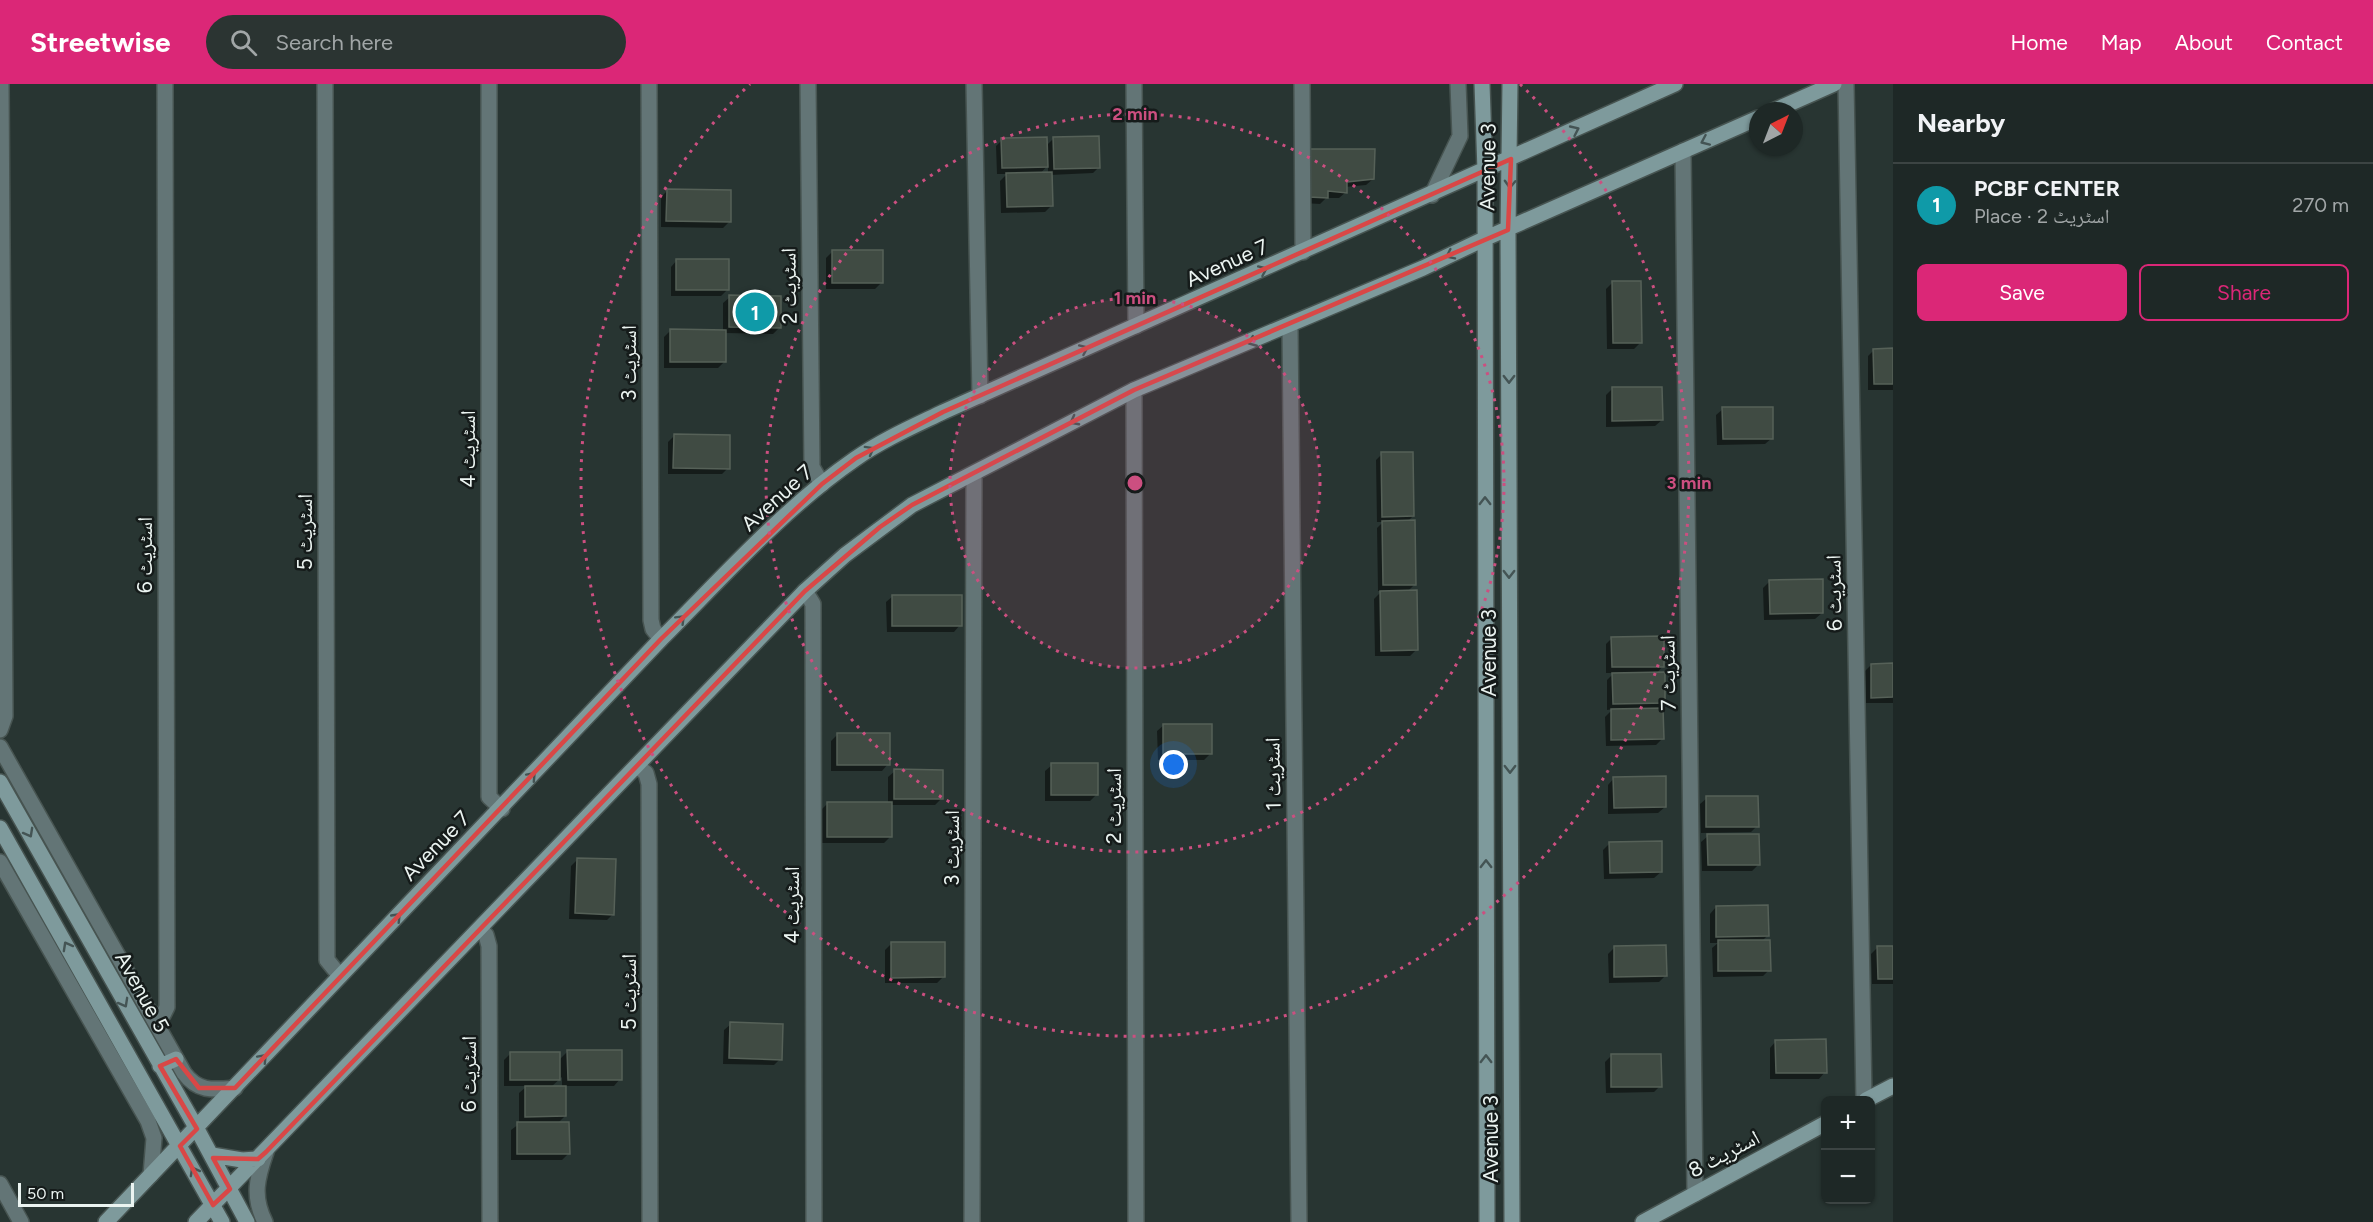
<!DOCTYPE html>
<html lang="en">
<head>
<meta charset="utf-8">
<style>
	:root { --surface:#1e2826; --page:#2b3432; --text:#f1f3f6; --muted:#a1a6a7; --line:#3c4443; --accent:#db2777 }
	body { margin:0; font-family:Figtree,"Noto Naskh Arabic",sans-serif; background:var(--page); color:var(--text) }
	.controls { position:absolute; right:18px; bottom:18px; display:grid; overflow:hidden; border-radius:9px; box-shadow:0 2px 4px #0004 }
	.controls button { width:54px; height:54px; display:grid; place-items:center; padding:0; border:0; border-bottom:2px solid var(--line); background:var(--surface); color:var(--text); font:30px sans-serif }
	.compass { position:absolute; left:1749px; top:18px; width:54px; height:54px; border-radius:50%; background:var(--surface); box-shadow:0 2px 4px #0004; rotate:42deg }
	.scale { position:absolute; left:18px; bottom:15px; width:116px; box-sizing:border-box; padding-left:6px; border:3px solid #ebf4f1; border-top:0; font-size:16px; line-height:21px; white-space:nowrap; color:#ebf4f1; -webkit-text-stroke:4px #151b1a; paint-order:stroke }
	.you { position:absolute; left:1174px; top:681px; width:21px; height:21px; margin:-15px; border:4px solid #fff; border-radius:50%; background:#1a73e8; box-shadow:0 0 0 9px #1a73e833 }
	.badge { display:grid; place-items:center; width:39px; height:39px; border-radius:50%; background:var(--accent); color:#fff; font-size:20px; font-weight:700 }
	.pin { position:absolute; translate:-50% -50%; border:3px solid #fff; box-shadow:0 2px 6px #0006 }
	.list { margin:0; padding:0; list-style:none }
	h2 { display:flex; justify-content:space-between; align-items:center; height:78px; margin:0; padding:0 24px; font-size:26px }
	h2 small { font-size:20px; font-weight:400; color:var(--muted) }
	.list li { display:grid; grid-template-columns:39px 1fr auto; gap:18px; align-items:center; box-sizing:border-box; height:84px; padding:0 24px; border-top:2px solid var(--line) }
	.list b { display:block; font-size:22px; white-space:nowrap }
	.list p { margin:0; font-size:20px; white-space:nowrap; color:var(--muted) }
	.list em { font-size:20px; font-style:normal; color:var(--muted) }
	.actions { display:flex; gap:12px; padding:18px 24px }
	.actions a { flex:1; padding:14px 0; border:2px solid var(--accent); border-radius:9px; text-align:center; font-size:21px; color:var(--accent) }
	.actions .main { background:var(--accent); color:#fff }
	.icon { flex:none; width:33px; height:33px; fill:none; stroke:currentColor; stroke-width:2; stroke-linecap:round; stroke-linejoin:round }
	.map { position:relative; flex:none; width:1893px; height:1138px; overflow:hidden }
	header { display:flex; align-items:center; gap:36px; box-sizing:border-box; height:84px; padding:0 30px; background:var(--accent); color:#fff }
	header strong { font-size:28px }
	nav { display:flex; gap:33px; margin-inline-start:auto; font-size:21px }
	.search { width:420px; height:54px; background:var(--page); display:flex; align-items:center; gap:15px; box-sizing:border-box; padding:0 21px; border-radius:33px; color:var(--muted); font-size:22px }
	main { display:flex }
	aside { flex:1; background:var(--surface) }
	.map>svg:first-child { display:block }
</style>
</head>
<body>
<header>
<strong>Streetwise</strong>
<div class="search"><svg class="icon" aria-label="search" viewBox="0 0 24 24"><circle cx="10" cy="10" r="6"/><path d="M15 15l6 6"/></svg>Search here</div>
<nav><a>Home</a><a>Map</a><a>About</a><a>Contact</a></nav>
</header>
<main>
<div class="map">
<svg width="1893" height="1138" viewBox="0 0 1893 1138">
	<rect width="100%" height="100%" fill="#283532"/>
	<!-- shadow -->
	<path fill="#0007" fill-rule="evenodd" d="M1054,54L1099,83L1093,89L1050,91L1052,121L1045,128L1001,129L1000,97L1007,90H997L996,62L1002,56L1046,62ZM1048,81V89L1040,90Z
		M1309,67L1373,95L1366,101L1345,103L1346,108L1339,114H1326L1320,120L1303,119Z
		M667,107L730,137L723,144L661,143V113Z
		M833,167L881,199L875,205H826V174Z
		M677,176L727,206L721,212H671V183Z
		M1612,199L1641,258L1634,265H1607L1606,205Z
		M730,213L780,243L773,250L724,249V278L718,284H664V253L670,247H723V219Z
		M1874,266H1893V306H1868V272Z
		M1612,305L1662,336L1655,342L1606,343V311Z
		M1723,325L1772,354L1765,360L1717,361L1716,331Z
		M674,352L728,384L722,390H668V358Z
		M1382,370L1413,432L1407,438L1415,500L1407,508L1416,566L1410,572H1375L1374,515L1382,507H1378L1377,444L1383,438H1377L1376,376Z
		M1770,497L1822,529L1815,535L1764,536L1763,504Z
		M893,512L960,541L954,548H887L886,518Z
		M1612,554L1663,582L1656,590L1664,619L1657,626L1662,655L1656,661L1606,662L1605,633L1613,625L1607,626V596L1614,589H1606V560Z
		M1871,581H1893V619H1866L1865,587Z
		M1164,641L1211,669L1204,676H1158L1157,647Z
		M837,651L888,680L882,687H831V657Z
		M1052,681L1097,710L1090,717H1045V687Z
		M895,687L942,714L935,721H890V753L884,759H822L821,726L828,719H888V693Z
		M1614,694L1665,723L1658,729L1608,730V701Z
		M1707,714L1757,742L1751,748L1701,749L1700,720Z
		M1708,752L1759,780L1752,787H1702L1701,758Z
		M1610,759L1661,788L1654,794L1604,795L1603,766Z
		M577,776L613,830L607,836L569,835L571,782Z
		M1716,823L1767,852L1762,857L1769,886L1763,892L1713,893L1712,864L1718,859H1710V830Z
		M891,860L943,893L937,899H885V866Z
		M1878,863H1893V900H1872L1871,870Z
		M1614,864L1665,892L1659,898L1609,899L1608,870Z
		M731,940L780,975L774,981L723,980L724,946Z
		M1776,957L1825,988L1819,995H1770V964Z
		M568,967L620,995L614,1002H565V1032L557,1040L568,1070L562,1076H511V1046L519,1040V1009L527,1002H504V976L510,970L559,976ZM562,993V1003H551Z
		M1611,972L1660,1002L1654,1008L1606,1009L1605,978Z"/>
	<!-- building -->
	<path fill="#404b43" stroke="#566158" stroke-width="1.5" d="M1099,52L1100,84L1054,85L1053,53Z
		M1047,53L1048,83L1002,84L1001,54Z
		M1309,65H1375L1374,95L1347,98V109L1328,107V114L1309,113Z
		M1052,88L1053,122L1007,123L1006,89Z
		M667,105L731,106V138L666,137Z
		M832,166H883V199H832Z
		M676,175H729V206H676Z
		M1612,197H1641L1642,259H1613Z
		M729,211L781,212V244L729,243Z
		M670,245L726,246V278H670Z
		M1893,264V300H1874L1873,265Z
		M1612,303H1662L1663,336L1612,337Z
		M1722,323H1773V355H1723Z
		M674,350L730,351V385L673,384Z
		M1381,368H1413L1414,432L1382,433Z
		M1415,436L1416,501H1383L1382,437Z
		M1823,495V529L1770,530L1769,496Z
		M1417,506L1418,566L1381,567L1380,507Z
		M892,511H962V542H892Z
		M1664,552V583H1612L1611,553Z
		M1893,579V613L1871,614V580Z
		M1665,588V619L1613,620L1612,589Z
		M1663,624L1664,655L1611,656V625Z
		M1163,640H1212V670H1163Z
		M837,649H890V681H837Z
		M1051,679H1098V711H1051Z
		M894,685L943,686V715H894Z
		M1666,692V723L1614,724L1613,693Z
		M1706,712H1758L1759,743H1706Z
		M827,718H892V753H827Z
		M1707,750H1759L1760,781H1708Z
		M1662,757V788L1610,789L1609,758Z
		M577,774L616,775L614,831L575,829Z
		M1768,821L1769,852L1716,853V822Z
		M1718,856H1770L1771,887H1718Z
		M891,858H945V893L891,894Z
		M1666,861L1667,892L1614,893V862Z
		M1877,862H1893V895H1878Z
		M730,938L783,940L782,976L729,974Z
		M1826,955L1827,989H1776L1775,956Z
		M567,966H622V996H568Z
		M510,968H560V996H510Z
		M1611,970H1661L1662,1003H1611Z
		M525,1002H566V1032L525,1033Z
		M517,1038H569L570,1070H517Z"/>
	<g fill="none" stroke-linecap="round" stroke-linejoin="round">
		<!-- street casing -->
		<g stroke="#475451" stroke-width="18">
			<path id="street" d="M325,0L327,876L340,892
				M489,0V713L502,725
				M649,0L651,536L653,545L661,555
				M808,0L812,383L822,400
				M974,0L980,312
				M1134,0L1136,242
				M1302,0L1303,168
				M1846,0L1864,1016
				M1683,67L1695,1110
				M1432,111L1460,52L1458,0
				M1290,242L1299,1138
				M1134,306L1136,1138
				M805,507L813,520L814,1138
				M0,646L5,632L1,0
				M0,663L184,989C198,1008 213,1006 235,1004
				M637,682L646,689L649,700L650,1138
				M0,778L148,1037L154,1054L151,1091
				M480,845L486,851L489,862L490,1138
				M155,935L163,931L167,923L165,0
				M0,1100L21,1138
				M265,1138C252,1112 257,1094 266,1068
				M972,1138L974,390"/>
		</g>
		<!-- secondary casing -->
		<g stroke="#475451" stroke-width="18">
			<path id="secondary" d="M1482,0L1485,87L1487,1138
				M1510,0L1508,146L1512,1138
				M1773,27L1834,0
				M0,698L197,1045L247,1138
				M0,744L222,1138
				M160,982L176,975
				M1866,1016L1893,1002
				M212,1071L242,1076L258,1075
				M106,1138L661,555C722,494 784,424 855,375C882,356 914,342 943,328L1675,0
				M196,1138L805,507L845,471L912,421L1134,306L1423,184L1484,155L1758,34
				M1643,1138L1826,1039"/>
		</g>
		<!-- street -->
		<use href="#street" stroke="#637576" stroke-width="15"/>
		<!-- secondary -->
		<use href="#secondary" stroke="#7e9a9c" stroke-width="15"/>
	</g>
	<!-- one-way arrows -->
	<defs><path id="oneway-chevron" d="M-2-3.5L2.5 0L-2 3.5" fill="none" stroke-width="1.6" stroke-linecap="round" stroke-linejoin="round" transform="scale(1.5)"/></defs>
	<g stroke="#445454">
		<use href="#oneway-chevron" transform="translate(1575 46) rotate(-25)"/>
		<use href="#oneway-chevron" transform="translate(1705 57) rotate(156)"/>
		<use href="#oneway-chevron" transform="translate(1510 100) rotate(92)"/>
		<use href="#oneway-chevron" transform="translate(1450 171) rotate(154)"/>
		<use href="#oneway-chevron" transform="translate(1263 186) rotate(-24)"/>
		<use href="#oneway-chevron" transform="translate(1252 258) rotate(158)"/>
		<use href="#oneway-chevron" transform="translate(1084 265) rotate(-24)"/>
		<use href="#oneway-chevron" transform="translate(1509 295) rotate(90)"/>
		<use href="#oneway-chevron" transform="translate(1074 337) rotate(152)"/>
		<use href="#oneway-chevron" transform="translate(870 366) rotate(-29)"/>
		<use href="#oneway-chevron" transform="translate(1485 417) rotate(-90)"/>
		<use href="#oneway-chevron" transform="translate(1509 490) rotate(90)"/>
		<use href="#oneway-chevron" transform="translate(681 535) rotate(-45)"/>
		<use href="#oneway-chevron" transform="translate(1510 685) rotate(90)"/>
		<use href="#oneway-chevron" transform="translate(532 692) rotate(-47)"/>
		<use href="#oneway-chevron" transform="translate(29 749) rotate(61)"/>
		<use href="#oneway-chevron" transform="translate(1486 780) rotate(-90)"/>
		<use href="#oneway-chevron" transform="translate(397 833) rotate(-46)"/>
		<use href="#oneway-chevron" transform="translate(67 862) rotate(-119)"/>
		<use href="#oneway-chevron" transform="translate(124 919) rotate(61)"/>
		<use href="#oneway-chevron" transform="translate(263 974) rotate(-47)"/>
		<use href="#oneway-chevron" transform="translate(1486 975) rotate(-90)"/>
		<use href="#oneway-chevron" transform="translate(194 1087) rotate(-119)"/>
	</g>
	<!-- marked area -->
	<path fill="none" stroke="#d94746" stroke-width="4.5" stroke-linejoin="round" d="M1511,75L1508,146L1134,306L912,421L880,443L805,507L266,1068L258,1075L213,1074L230,1105L213,1121L180,1062L197,1045L160,982L176,975L199,1004H235L661,555L822,400L856,374L943,328Z"/>
	<!-- distance rings -->
	<circle cx="1135" cy="399" r="185" fill="#cc4f80" fill-opacity=".12"/>
	<g fill="none" stroke="#cc4f80" stroke-width="3" stroke-dasharray="3 6">
		<circle cx="1135" cy="399" r="185"/>
		<circle cx="1135" cy="399" r="369"/>
		<path d="M1520 0A554 554 0 1 1 750 0"/>
	</g>
	<g text-anchor="middle" stroke-width="5" stroke-linejoin="round" paint-order="stroke">
		<!-- street labels -->
		<g font-size="21" fill="#ebf4f1" stroke="#151b1a">
			<text transform="translate(1488 83) rotate(-89)" y="7">Avenue 3</text>
			<text transform="translate(1227 179) rotate(-24)" y="7">Avenue 7</text>
			<text transform="translate(789 202) rotate(-91)" y="7">اسٹریٹ 2</text>
			<text transform="translate(629 279) rotate(-90)" y="7">اسٹریٹ 3</text>
			<text transform="translate(468 365) rotate(-90)" y="7">اسٹریٹ 4</text>
			<text transform="translate(777 414) rotate(-42)" y="7">Avenue 7</text>
			<text transform="translate(305 448) rotate(-90)" y="7">اسٹریٹ 5</text>
			<text transform="translate(145 471) rotate(-90)" y="7">اسٹریٹ 6</text>
			<text transform="translate(1834 509) rotate(-91)" y="7">اسٹریٹ 6</text>
			<text transform="translate(1489 569) rotate(-90)" y="7">Avenue 3</text>
			<text transform="translate(1668 589) rotate(-91)" y="7">اسٹریٹ 7</text>
			<text transform="translate(1273 690) rotate(-91)" y="7">اسٹریٹ 1</text>
			<text transform="translate(1114 722) rotate(-90)" y="7">اسٹریٹ 2</text>
			<text transform="translate(436 762) rotate(-46)" y="7">Avenue 7</text>
			<text transform="translate(952 764) rotate(-90)" y="7">اسٹریٹ 3</text>
			<text transform="translate(792 821) rotate(-90)" y="7">اسٹریٹ 4</text>
			<text transform="translate(142 908) rotate(61)" y="7">Avenue 5</text>
			<text transform="translate(629 908) rotate(-90)" y="7">اسٹریٹ 5</text>
			<text transform="translate(469 990) rotate(-90)" y="7">اسٹریٹ 6</text>
			<text transform="translate(1491 1055) rotate(-90)" y="7">Avenue 3</text>
			<text transform="translate(1724 1070) rotate(-28)" y="7">اسٹریٹ 8</text>
		</g>
	</g>
	<circle cx="1135" cy="399" r="9" fill="#cc4f80" stroke="#151b1a" stroke-width="3"/>
	<g font-size="18" text-anchor="middle" font-weight="bold" fill="#cc4f80" stroke="#151b1a" stroke-width="5" stroke-linejoin="round" paint-order="stroke">
		<text x="1135" y="36">2 min</text>
		<text x="1135" y="220">1 min</text>
		<text x="1689" y="405">3 min</text>
	</g>
</svg>
<div class="controls">
<button>+</button>
<button>−</button>
</div>
<svg class="compass" viewBox="-18 -18 36 36"><path d="M0-13l5 13h-10z" fill="#e53935"/><path d="M0 13l5-13h-10z" fill="#a1a6a7"/></svg>
<div class="scale">50 m</div>
<div class="you"></div>
<div class="pin badge" style="left:755px;top:228px;background:#0f9aa8">1</div>
</div>
<aside>
<h2>Nearby<small></small></h2>
<ul class="list">
<li><span class="badge" style="background:#0f9aa8">1</span><div><b>PCBF CENTER</b><p>Place · اسٹریٹ 2</p></div><em>270 m</em></li>
</ul>
<div class="actions"><a class="main">Save</a><a>Share</a></div>
</aside>
</main>
</body>
</html>
